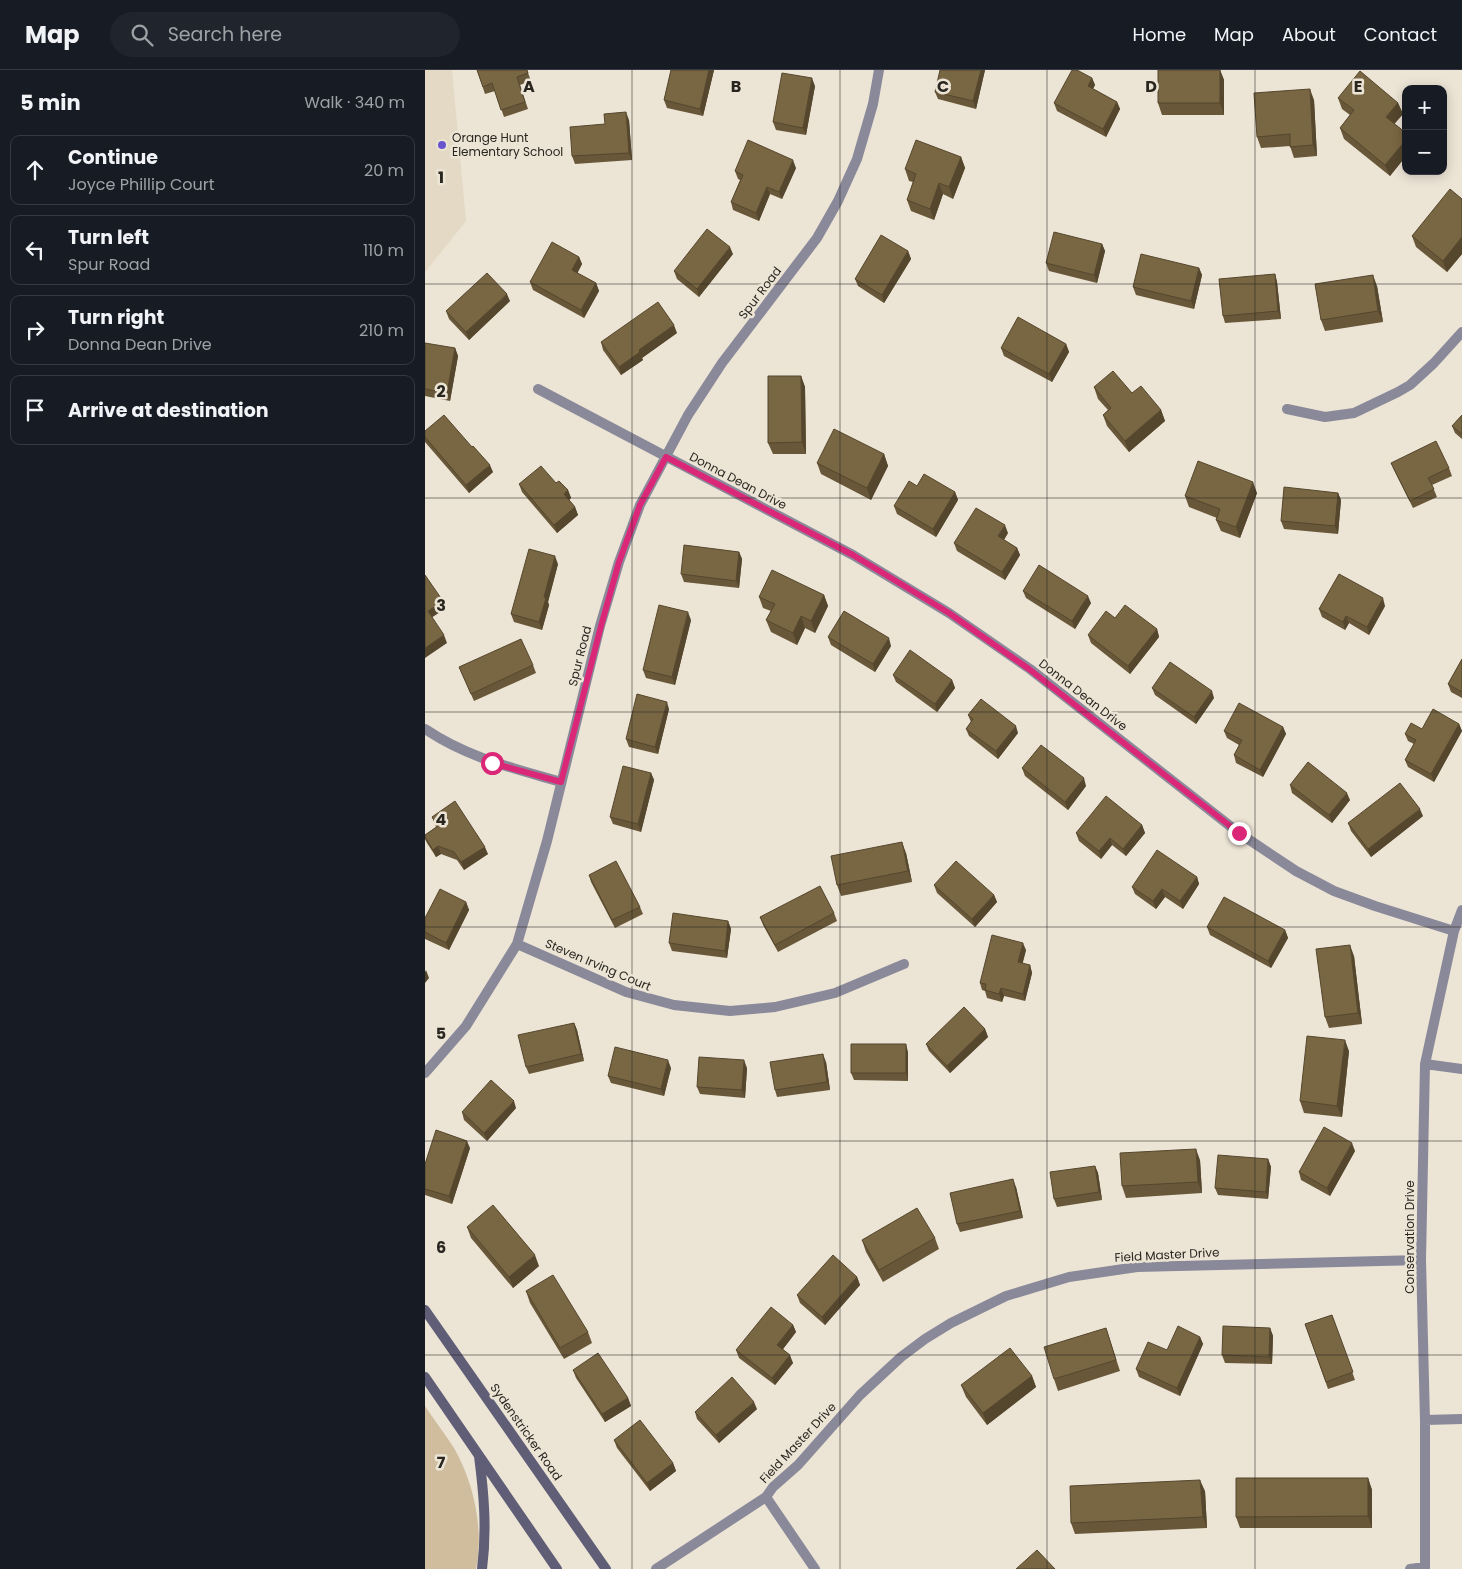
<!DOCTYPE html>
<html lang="en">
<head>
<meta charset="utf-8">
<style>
	:root { --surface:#171b24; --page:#20242c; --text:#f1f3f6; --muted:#9ea1a6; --line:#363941 }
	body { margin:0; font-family:Poppins,sans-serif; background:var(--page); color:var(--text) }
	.controls { position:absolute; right:15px; top:15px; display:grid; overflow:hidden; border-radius:10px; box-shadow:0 2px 12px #0003 }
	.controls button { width:45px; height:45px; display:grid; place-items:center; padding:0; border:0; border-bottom:1px solid var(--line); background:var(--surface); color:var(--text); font:25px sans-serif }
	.stop { position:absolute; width:15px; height:15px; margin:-11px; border:4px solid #db2777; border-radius:50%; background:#fff }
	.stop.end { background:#db2777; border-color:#fff; box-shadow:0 1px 5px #0008 }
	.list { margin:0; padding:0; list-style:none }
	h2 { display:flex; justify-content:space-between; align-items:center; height:65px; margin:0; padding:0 20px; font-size:21px }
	h2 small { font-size:16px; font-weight:400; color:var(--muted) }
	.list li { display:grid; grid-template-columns:32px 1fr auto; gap:15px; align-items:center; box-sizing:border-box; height:70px; margin:0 10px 10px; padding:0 10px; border:1px solid var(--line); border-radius:10px }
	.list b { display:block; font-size:19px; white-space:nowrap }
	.list p { margin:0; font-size:16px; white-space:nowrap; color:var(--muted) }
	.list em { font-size:16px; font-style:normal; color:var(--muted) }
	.icon { flex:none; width:28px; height:28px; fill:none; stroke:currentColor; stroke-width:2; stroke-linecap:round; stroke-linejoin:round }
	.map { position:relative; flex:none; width:1037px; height:1499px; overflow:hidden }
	header { display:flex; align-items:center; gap:30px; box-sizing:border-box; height:70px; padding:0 25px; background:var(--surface); border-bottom:1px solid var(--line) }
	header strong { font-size:24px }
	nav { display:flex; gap:28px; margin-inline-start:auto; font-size:18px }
	.search { width:350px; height:45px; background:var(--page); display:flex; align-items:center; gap:12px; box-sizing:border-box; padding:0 18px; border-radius:28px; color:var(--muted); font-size:19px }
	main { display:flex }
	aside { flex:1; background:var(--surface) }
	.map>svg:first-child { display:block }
</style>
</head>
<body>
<header>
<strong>Map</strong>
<div class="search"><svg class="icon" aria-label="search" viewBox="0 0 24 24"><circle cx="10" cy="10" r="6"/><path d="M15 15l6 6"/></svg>Search here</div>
<nav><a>Home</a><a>Map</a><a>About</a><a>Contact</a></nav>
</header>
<main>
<aside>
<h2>5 min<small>Walk · 340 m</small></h2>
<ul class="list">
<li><svg class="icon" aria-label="ahead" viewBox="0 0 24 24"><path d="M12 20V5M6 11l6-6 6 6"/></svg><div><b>Continue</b><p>Joyce Phillip Court</p></div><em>20 m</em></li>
<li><svg class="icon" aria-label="left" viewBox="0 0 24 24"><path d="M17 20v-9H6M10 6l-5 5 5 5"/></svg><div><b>Turn left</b><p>Spur Road</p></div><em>110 m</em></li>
<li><svg class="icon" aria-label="right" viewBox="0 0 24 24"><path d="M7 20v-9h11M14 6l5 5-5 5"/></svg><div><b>Turn right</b><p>Donna Dean Drive</p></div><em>210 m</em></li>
<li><svg class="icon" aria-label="arrive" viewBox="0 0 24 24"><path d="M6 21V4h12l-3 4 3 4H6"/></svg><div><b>Arrive at destination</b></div></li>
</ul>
</aside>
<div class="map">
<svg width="1037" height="1499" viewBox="0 0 1037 1499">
	<rect width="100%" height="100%" fill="#ece4d5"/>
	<!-- built -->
	<path fill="#e4d9c4" d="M0,0H27L41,151L0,202Z"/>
	<!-- green -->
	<path fill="#cfbd9d" d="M0,1336C9,1350 20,1364 29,1378C49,1413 59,1459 51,1499H0Z"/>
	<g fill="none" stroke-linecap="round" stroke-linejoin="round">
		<!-- minor -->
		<path stroke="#8a899a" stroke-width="10" d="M113,319L428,485L524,543L605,599L814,763L871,801L909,821L950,836L1029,861
			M862,339L900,347L929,343L973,322L985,315L1009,293L1037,262
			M0,659C43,688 88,698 136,712
			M92,874L201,922L249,935L305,941L350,937L410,923L479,894
			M1000,994L1037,999
			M0,1003L41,956L92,874L122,771L175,556L194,492L215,435L263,345L297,293L392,168L413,131L432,89L448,34L454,0
			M1000,1350L1037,1349
			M341,1427L390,1499
			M231,1499L341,1427L348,1417L373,1395L435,1325L476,1287L500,1269L526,1253L581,1226L644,1207L712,1197L996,1190
			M985,1499L1000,1497
			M1000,1499V1350L996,1190L1000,994L1029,861L1037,840"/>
		<!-- secondary -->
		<path stroke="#5f5e76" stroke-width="10" d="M0,1240L181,1499
			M0,1307L132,1499
			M54,1386C59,1424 62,1460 57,1499"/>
	</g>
	<!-- wall -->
	<path fill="#685839" d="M52,0H102L106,11L95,15L103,39L79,47L70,21L60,24Z
		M246,0H289L278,46L242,38L239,30Z
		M560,0L551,39L513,29L510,22Z
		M733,0H795L799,10V45H737L733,33Z
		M667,8L670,15L668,19L692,32L695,39L681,67L632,41L629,33Z
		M390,16L381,65L351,60L348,52Z
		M913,28L973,33L978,44L969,54L981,63V86L965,106L919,69L915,58L925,45L917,39Z
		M889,30L892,86L869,88L865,76L836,78L832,67Z
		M204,50L207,90L150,94L147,86L180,54Z
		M536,87L540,98L528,129L518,124L509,150L486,141L482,130L488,112L484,111L480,99Z
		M371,98L357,129L345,124L334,151L308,140L306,132L315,110L313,109L310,101Z
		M1037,129V184L1022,202L991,177L987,166Z
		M677,174L680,181L672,213L624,201L621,193Z
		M483,181L486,189L459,233L433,216L430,209Z
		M308,184L274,227L252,209L249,201Z
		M154,187L157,194L152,203L171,213L174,221L159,248L108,220L105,212Z
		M774,198L777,205L769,239L711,225L708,217Z
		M850,204L852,212L856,249L800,253L798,246Z
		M952,216L958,252L900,261L896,250Z
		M85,231L44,270L24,249L21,241Z
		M252,263L217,288L218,290L196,305L178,280L176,272Z
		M641,274L644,282L627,312L579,286L576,278Z
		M0,275L30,278L33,286L25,331L0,326Z
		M376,306L380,317L381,384H348L343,373Z
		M669,317L736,340L740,351L704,382L682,356L678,345L683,340L673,329Z
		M1037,345V369L1030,363L1027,356Z
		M0,361L68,402L44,423L0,372Z
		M459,384L463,396L446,430L396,404L392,393Z
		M966,393L1024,398L1027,406L1007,415L1012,427L988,438L969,400Z
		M131,413L143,420L146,428L144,430L150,437L153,445L132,463L97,422L94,414Z
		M530,422L533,430L511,467L472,444L469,436Z
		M832,423L815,468L796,461L791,450L792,448L764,437L760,426Z
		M913,423L916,430L913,464L859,459L856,451Z
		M583,463L579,470L592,478L595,485L580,510L532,481L529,473Z
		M314,482L317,489L314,518L259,512L256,504Z
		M133,494L123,532L124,535L117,560L89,552L86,544Z
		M598,521L666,533L650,559L601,528Z
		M399,525L403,536L390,563L380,558L372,575L346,562L341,550L346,541L338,538L334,527Z
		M960,536L944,565L924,553L920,560L897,547L894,539Z
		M690,548L732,559L734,567L705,604L666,573L663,565Z
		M266,550L250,615L221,608L218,600Z
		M403,567L466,576L450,602L406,575Z
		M1037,589V628L1026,622L1023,614Z
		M108,595L111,603L49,631L34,597Z
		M468,605L527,610L530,618L512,642L471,612Z
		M727,618L789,628L771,654L730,625Z
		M244,639L233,684L204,677L201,669Z
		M543,645L593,663L573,689L544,666L541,659L546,652Z
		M1034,654L1037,661L1009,712L983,697L980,690L989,674L983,671L980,664L997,659Z
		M858,657L861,664L838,707L811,693L809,685L814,675L802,668L799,661Z
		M597,698L661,716L643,740L600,706Z
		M226,703L229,710L216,762L188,754L185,747Z
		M865,715L925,730L907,753L867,723Z
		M998,746L946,787L926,761L923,753Z
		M7,747L63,784L39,800L32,790L16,784L11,787L2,773L0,769V765L11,757Z
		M717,755L720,763L701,786L687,775L676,789L654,771L651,763Z
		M481,783L487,812L416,826L412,815Z
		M164,805L215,837L218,844L190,858L166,812Z
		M772,807L774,814L758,839L740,827L731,839L710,824L707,817Z
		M509,815L569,825L572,832L550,857L512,823Z
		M41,832L44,840L24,880L0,869V848Z
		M409,843L412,851L353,882L338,855L335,847Z
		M303,851L306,859L302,888L247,881L244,873Z
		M782,857L860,860L863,868L846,898L785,865Z
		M601,880L597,894L605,895L607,903L600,931L579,926L577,932L562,928L560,921L557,920L555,913Z
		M929,886L937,954L904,958L900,947Z
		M149,953L152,960L159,991L104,1004L101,997Z
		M560,959L563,967L525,1003L504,981L501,974Z
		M924,981L917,1047L879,1043L875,1031Z
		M483,982V1011L429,1010L426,1003Z
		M401,992L405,1020L352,1027L350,1020Z
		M246,998L239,1026L186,1013L183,1006Z
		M322,998L320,1028L275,1024L272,1017Z
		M91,1038L62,1071L39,1050L37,1042Z
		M45,1078L27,1134L0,1125V1094Z
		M930,1081L905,1126L876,1110L874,1102Z
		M843,1089L846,1097L843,1129L793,1125L790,1118Z
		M775,1090L777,1123L701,1128L697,1116Z
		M670,1096L673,1103L677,1130L632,1137L629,1129Z
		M591,1117L598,1148L535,1162L532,1154Z
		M42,1157L114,1196L88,1218L46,1168Z
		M510,1168L514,1179L458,1212L441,1182L437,1170Z
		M432,1207L435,1215L400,1255L375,1233L372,1225Z
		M101,1221L163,1262L167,1273L139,1289L105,1233Z
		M907,1245L930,1310L903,1319L880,1254Z
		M368,1255L371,1262L358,1279L368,1293L350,1315L314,1288L311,1280Z
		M681,1258L695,1301L633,1321L629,1309Z
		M845,1258L848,1266L847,1294L800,1293L797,1285Z
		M775,1267L778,1274L755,1326L714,1307L711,1299L742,1280Z
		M148,1300L203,1328L206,1336L180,1352L151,1308Z
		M607,1306L611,1317L562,1355L541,1327L536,1315Z
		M332,1339L294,1373L272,1349L270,1342Z
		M189,1370L248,1393L251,1401L225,1421L192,1378Z
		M943,1408L947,1420V1458H815L811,1447Z
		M780,1421L782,1458L650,1464L646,1453Z"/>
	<!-- shaded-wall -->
	<path fill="#55472e" d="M284,0H289L278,46L275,39Z
		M556,0H560L551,39L548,31Z
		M795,0L799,10V45L795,33Z
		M387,8L390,16L381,65L378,58Z
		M667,8L670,15L665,24L663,16Z
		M885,19L889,30L892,86L888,75Z
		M692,32L695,39L681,67L678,59Z
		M973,33L978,44L965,59L961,47Z
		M201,42L204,50L207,90L204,83Z
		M981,70V86L965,106L960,95Z
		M536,87L540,98L528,129L524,117Z
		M368,90L371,98L357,129L354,122Z
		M514,113L518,124L509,150L505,139Z
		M342,117L345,124L334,151L331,143Z
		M1037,167V184L1022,202L1018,191Z
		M677,174L680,181L672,213L669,205Z
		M305,177L308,184L274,227L272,219Z
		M483,181L486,189L459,233L457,225Z
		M154,187L157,194L150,208L147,200Z
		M774,198L777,205L769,239L766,231Z
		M850,204L852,212L856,249L853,241Z
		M948,205L952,216L958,252L953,241Z
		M171,213L174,221L159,248L156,240Z
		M82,224L85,231L44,270L41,262Z
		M249,255L252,263L217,288L218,290L196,305L194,297L214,280Z
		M641,274L644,282L627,312L624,304Z
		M30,278L33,286L25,331L22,323Z
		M376,306L380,317L381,384L377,372Z
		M736,340L740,351L704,382L700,371Z
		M459,384L463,396L446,430L442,418Z
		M65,395L68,402L44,423L41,415Z
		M828,412L832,423L815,468L811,457Z
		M143,420L146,428L142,432L139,424Z
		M530,422L533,430L511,467L508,459Z
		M913,423L916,430L913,464L910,456Z
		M150,437L153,445L132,463L129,455Z
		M580,455L583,463L576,474L573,466Z
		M592,478L595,485L580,510L577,502Z
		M314,482L317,489L314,518L311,511Z
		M130,486L133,494L123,532L124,535L117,560L114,552L119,527Z
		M399,525L403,536L390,563L386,551Z
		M663,526L666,533L650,559L647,551Z
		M958,528L960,536L944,565L942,557Z
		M18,531L20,539L6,548L3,541Z
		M263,542L266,550L250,615L247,607Z
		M376,546L380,558L372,575L368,563Z
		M921,546L924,553L920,560L918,552Z
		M732,559L734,567L705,604L703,596Z
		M19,565L22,573L0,588V578Z
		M464,568L466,576L450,602L448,594Z
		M527,610L530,618L512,642L510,634Z
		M787,621L789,628L771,654L769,647Z
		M242,632L244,639L233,684L230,677Z
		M1034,654L1037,661L1009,712L1006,704Z
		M591,656L593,663L573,689L571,681Z
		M858,657L861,664L838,707L835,700Z
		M226,703L229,710L216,762L213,754Z
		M659,708L661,716L643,740L640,732Z
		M922,723L925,730L907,753L904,745Z
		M995,739L998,746L946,787L943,779Z
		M717,755L720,763L701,786L698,779Z
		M685,768L687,775L676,789L674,781Z
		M477,772L481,783L487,812L483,801Z
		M13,776L16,784L11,787L8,780Z
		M60,777L63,784L39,800L36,792Z
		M772,807L774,814L758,839L755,831Z
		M737,819L740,827L731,839L728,831Z
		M569,825L572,832L550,857L547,849Z
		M41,832L44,840L24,880L21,873Z
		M303,851L306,859L302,888L300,881Z
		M860,860L863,868L846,898L843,891Z
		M598,873L601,880L596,900L593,892Z
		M925,875L929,886L937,954L933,943Z
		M605,895L607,903L600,931L598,924Z
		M1,900L4,908L0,913V902Z
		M576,918L579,926L577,932L574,924Z
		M149,953L152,960L159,991L156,984Z
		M560,959L563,967L525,1003L522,996Z
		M920,970L924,981L917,1047L912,1036Z
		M481,974L483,982V1011L481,1003Z
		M398,984L401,992L405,1020L402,1012Z
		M243,990L246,998L239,1026L236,1019Z
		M319,990L322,998L320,1028L317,1020Z
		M89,1031L91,1038L62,1071L59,1063Z
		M42,1071L45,1078L27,1134L24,1126Z
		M927,1073L930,1081L905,1126L902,1118Z
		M771,1079L775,1090L777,1123L773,1112Z
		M843,1089L846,1097L843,1129L841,1122Z
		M670,1096L673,1103L677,1130L674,1122Z
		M588,1109L591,1117L598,1148L595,1141Z
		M110,1185L114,1196L88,1218L84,1207Z
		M432,1207L435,1215L400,1255L397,1247Z
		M368,1255L371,1262L355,1283L352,1275Z
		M845,1258L848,1266L847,1294L844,1287Z
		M775,1267L778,1274L755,1326L752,1318Z
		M365,1285L368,1293L350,1315L347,1308Z
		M607,1306L611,1317L562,1355L558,1343Z
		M203,1328L206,1336L180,1352L177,1344Z
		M329,1332L332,1339L294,1373L291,1365Z
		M248,1393L251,1401L225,1421L222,1413Z
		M943,1408L947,1420V1458L943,1446Z
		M775,1410L780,1421L782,1458L778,1447Z"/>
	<!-- building -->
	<path fill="#796642" stroke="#55472e" d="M52,0H102L103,3L92,7L100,32L76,40L67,13L58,17Z
		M246,0H284L275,39L239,30Z
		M515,0H556L548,31L510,22Z
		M647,0H652L667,8L663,16L692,32L678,59L629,33Z
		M733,0H795V33H733Z
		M935,1L973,33L961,47L981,63V70L960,95L915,58L929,40L913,28Z
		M357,3L387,8L378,58L348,52Z
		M885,19L888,75L865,77V64L832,67L829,23Z
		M201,42L204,83L147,86L145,57L180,54L179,44Z
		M323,70L368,90L354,122L342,117L331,143L306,132L318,105L310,101Z
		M491,70L536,87L524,117L514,113L505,139L482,130L491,104L480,99Z
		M1025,119L1037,129V167L1018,191L987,166Z
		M282,159L305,177L272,219L249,201Z
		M629,162L677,174L669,205L621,193Z
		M456,165L483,181L457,225L430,209Z
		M127,172L154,187L147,200L171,213L156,240L105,212Z
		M716,184L774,198L766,231L708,217Z
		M62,203L82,224L41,262L21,241Z
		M850,204L853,241L798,246L794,209Z
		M948,205L953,241L896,250L890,214Z
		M233,232L249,255L214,280L215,282L194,297L176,272Z
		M593,247L641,274L624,304L576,278Z
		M0,273L30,278L22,323L0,319Z
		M688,301L707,323L716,316L736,340L700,371L678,345L686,338L669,317Z
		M343,306H376L377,372L343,373Z
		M19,345L47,377L48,376L65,395L41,415L0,367V361Z
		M1037,345V364L1027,356Z
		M409,359L459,384L442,418L392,393Z
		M1011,371L1024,398L1003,408L1009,419L985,431L966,393Z
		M773,391L828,412L811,457L791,450L795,439L760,426Z
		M116,396L131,413L134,411L143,420L139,424L150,437L129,455L94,414Z
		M499,404L530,422L508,459L469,436L484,411L492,416Z
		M859,417L913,423L910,456L856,451Z
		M551,438L580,455L573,466L592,478L577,502L529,473Z
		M259,475L314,482L311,511L256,504Z
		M104,479L130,486L119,527L121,528L114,552L86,544Z
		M614,495L663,526L647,551L598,521Z
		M347,500L399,525L386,551L376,546L368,563L341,550L350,534L334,527Z
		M914,504L958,528L942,557L921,546L918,552L894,539Z
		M0,505L18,531L3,541L19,565L0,578Z
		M234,535L263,542L247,607L218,600Z
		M700,535L732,559L703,596L663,565L681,541L690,548Z
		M419,541L464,568L448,594L403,567Z
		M96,569L108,595L46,624L34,597Z
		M485,580L527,610L510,634L468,605Z
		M1037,589V622L1023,614Z
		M745,592L787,621L769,647L727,618Z
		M212,624L242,632L230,677L201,669Z
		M556,629L591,656L571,681L541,659L548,649L543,645Z
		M814,633L858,657L835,700L809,685L817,670L799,661Z
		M1008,639L1034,654L1006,704L980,690L991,670L980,664L986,653L997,659Z
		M616,675L659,708L640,732L597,698Z
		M883,692L922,723L904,745L865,715Z
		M198,696L226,703L213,754L185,747Z
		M975,713L995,739L943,779L923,753Z
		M681,726L717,755L698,779L685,768L674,781L651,763Z
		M30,731L60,777L36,792L29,782L13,776L8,780L0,767V765L13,756L7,747Z
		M477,772L483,801L412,815L406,786Z
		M732,780L772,807L755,831L737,819L728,831L707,817Z
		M191,791L215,837L187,850L164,805Z
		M531,791L569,825L547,849L509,815Z
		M395,816L409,843L350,875L335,847Z
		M15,819L41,832L21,873L0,862V848Z
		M799,827L860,860L843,891L782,857Z
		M248,843L303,851L300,881L244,873Z
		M567,865L598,873L593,892L605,895L598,924L576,918L574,924L560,920L561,914L555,913Z
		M925,875L933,943L900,947L891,879Z
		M539,937L560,959L522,996L501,974Z
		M149,953L156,984L101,997L93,965Z
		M882,966L920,970L912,1036L875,1031Z
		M426,974H481V1003H426Z
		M190,977L243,990L236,1019L183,1006Z
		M398,984L402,1012L350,1020L345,992Z
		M274,987L319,990L317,1020L272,1017Z
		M66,1010L89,1031L59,1063L37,1042Z
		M899,1057L927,1073L902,1118L874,1102Z
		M11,1060L42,1071L24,1126L0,1119V1094Z
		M771,1079L773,1112L697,1116L695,1083Z
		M793,1085L843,1089L841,1122L790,1118Z
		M670,1096L674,1122L629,1129L625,1102Z
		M588,1109L595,1141L532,1154L525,1123Z
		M68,1135L110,1185L84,1207L42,1157Z
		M492,1138L510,1168L454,1200L437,1170Z
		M408,1185L432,1207L397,1247L372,1225Z
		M128,1205L163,1262L135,1278L101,1221Z
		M346,1237L368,1255L352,1275L365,1285L347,1308L311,1280Z
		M907,1245L928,1302L901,1312L880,1254Z
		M753,1256L775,1267L752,1318L711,1299L723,1272L742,1280Z
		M798,1256L845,1258L844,1287L797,1285Z
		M681,1258L691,1290L629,1309L619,1277Z
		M585,1278L607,1306L558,1343L536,1315Z
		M173,1283L203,1328L177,1344L148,1300Z
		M307,1307L329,1332L291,1365L270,1342Z
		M215,1350L248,1393L222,1413L189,1370Z
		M811,1408H943V1446L811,1447Z
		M775,1410L778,1447L646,1453L645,1416Z
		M612,1480L630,1499H591Z"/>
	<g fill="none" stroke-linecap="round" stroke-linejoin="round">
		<!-- route -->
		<path stroke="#db2777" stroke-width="6" d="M67,693L136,712L176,556L194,492L215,435L241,387L428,485L524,543L604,599L814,763"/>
	</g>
	<!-- grid -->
	<path fill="none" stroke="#292620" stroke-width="1" stroke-opacity="0.55" d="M207,0V1499M415,0V1499M622,0V1499M830,0V1499M0,214H1037M0,428H1037M0,642H1037M0,857H1037M0,1071H1037M0,1285H1037"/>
	<!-- markers -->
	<circle fill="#6954ce" stroke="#ece4d5" stroke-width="2" cx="17" cy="75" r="5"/>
	<g text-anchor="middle" stroke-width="5" stroke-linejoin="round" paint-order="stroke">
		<!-- poi labels -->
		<g font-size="12" fill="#292620" stroke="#ece4d5" text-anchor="start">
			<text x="27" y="72">Orange Hunt<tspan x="27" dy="14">Elementary School</tspan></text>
		</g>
		<!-- street labels -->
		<g font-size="12" fill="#292620" stroke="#ece4d5">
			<text transform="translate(335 223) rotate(-53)" y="4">Spur Road</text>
			<text transform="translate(313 411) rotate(28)" y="4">Donna Dean Drive</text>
			<text transform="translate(155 586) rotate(-76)" y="4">Spur Road</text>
			<text transform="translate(658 625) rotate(38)" y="4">Donna Dean Drive</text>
			<text transform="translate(173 895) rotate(23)" y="4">Steven Irving Court</text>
			<text transform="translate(985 1167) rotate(-90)" y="4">Conservation Drive</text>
			<text transform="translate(742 1185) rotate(-3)" y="4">Field Master Drive</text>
			<text transform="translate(101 1362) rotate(55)" y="4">Sydenstricker Road</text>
			<text transform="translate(373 1373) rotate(-47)" y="4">Field Master Drive</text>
		</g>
	</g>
	<g font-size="16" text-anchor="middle" font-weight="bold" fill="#292620" stroke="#ece4d5" stroke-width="5" stroke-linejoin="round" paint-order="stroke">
		<text x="104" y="22">A</text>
		<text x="311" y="22">B</text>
		<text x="518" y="22">C</text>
		<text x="726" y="22">D</text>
		<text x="933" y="22">E</text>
		<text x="16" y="113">1</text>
		<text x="16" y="327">2</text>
		<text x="16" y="541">3</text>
		<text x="16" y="755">4</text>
		<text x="16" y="969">5</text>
		<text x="16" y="1183">6</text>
		<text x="16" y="1398">7</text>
	</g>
</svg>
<div class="controls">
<button>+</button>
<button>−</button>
</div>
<div class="stop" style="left:67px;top:693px"></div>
<div class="stop end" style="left:814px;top:763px"></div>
</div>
</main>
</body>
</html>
